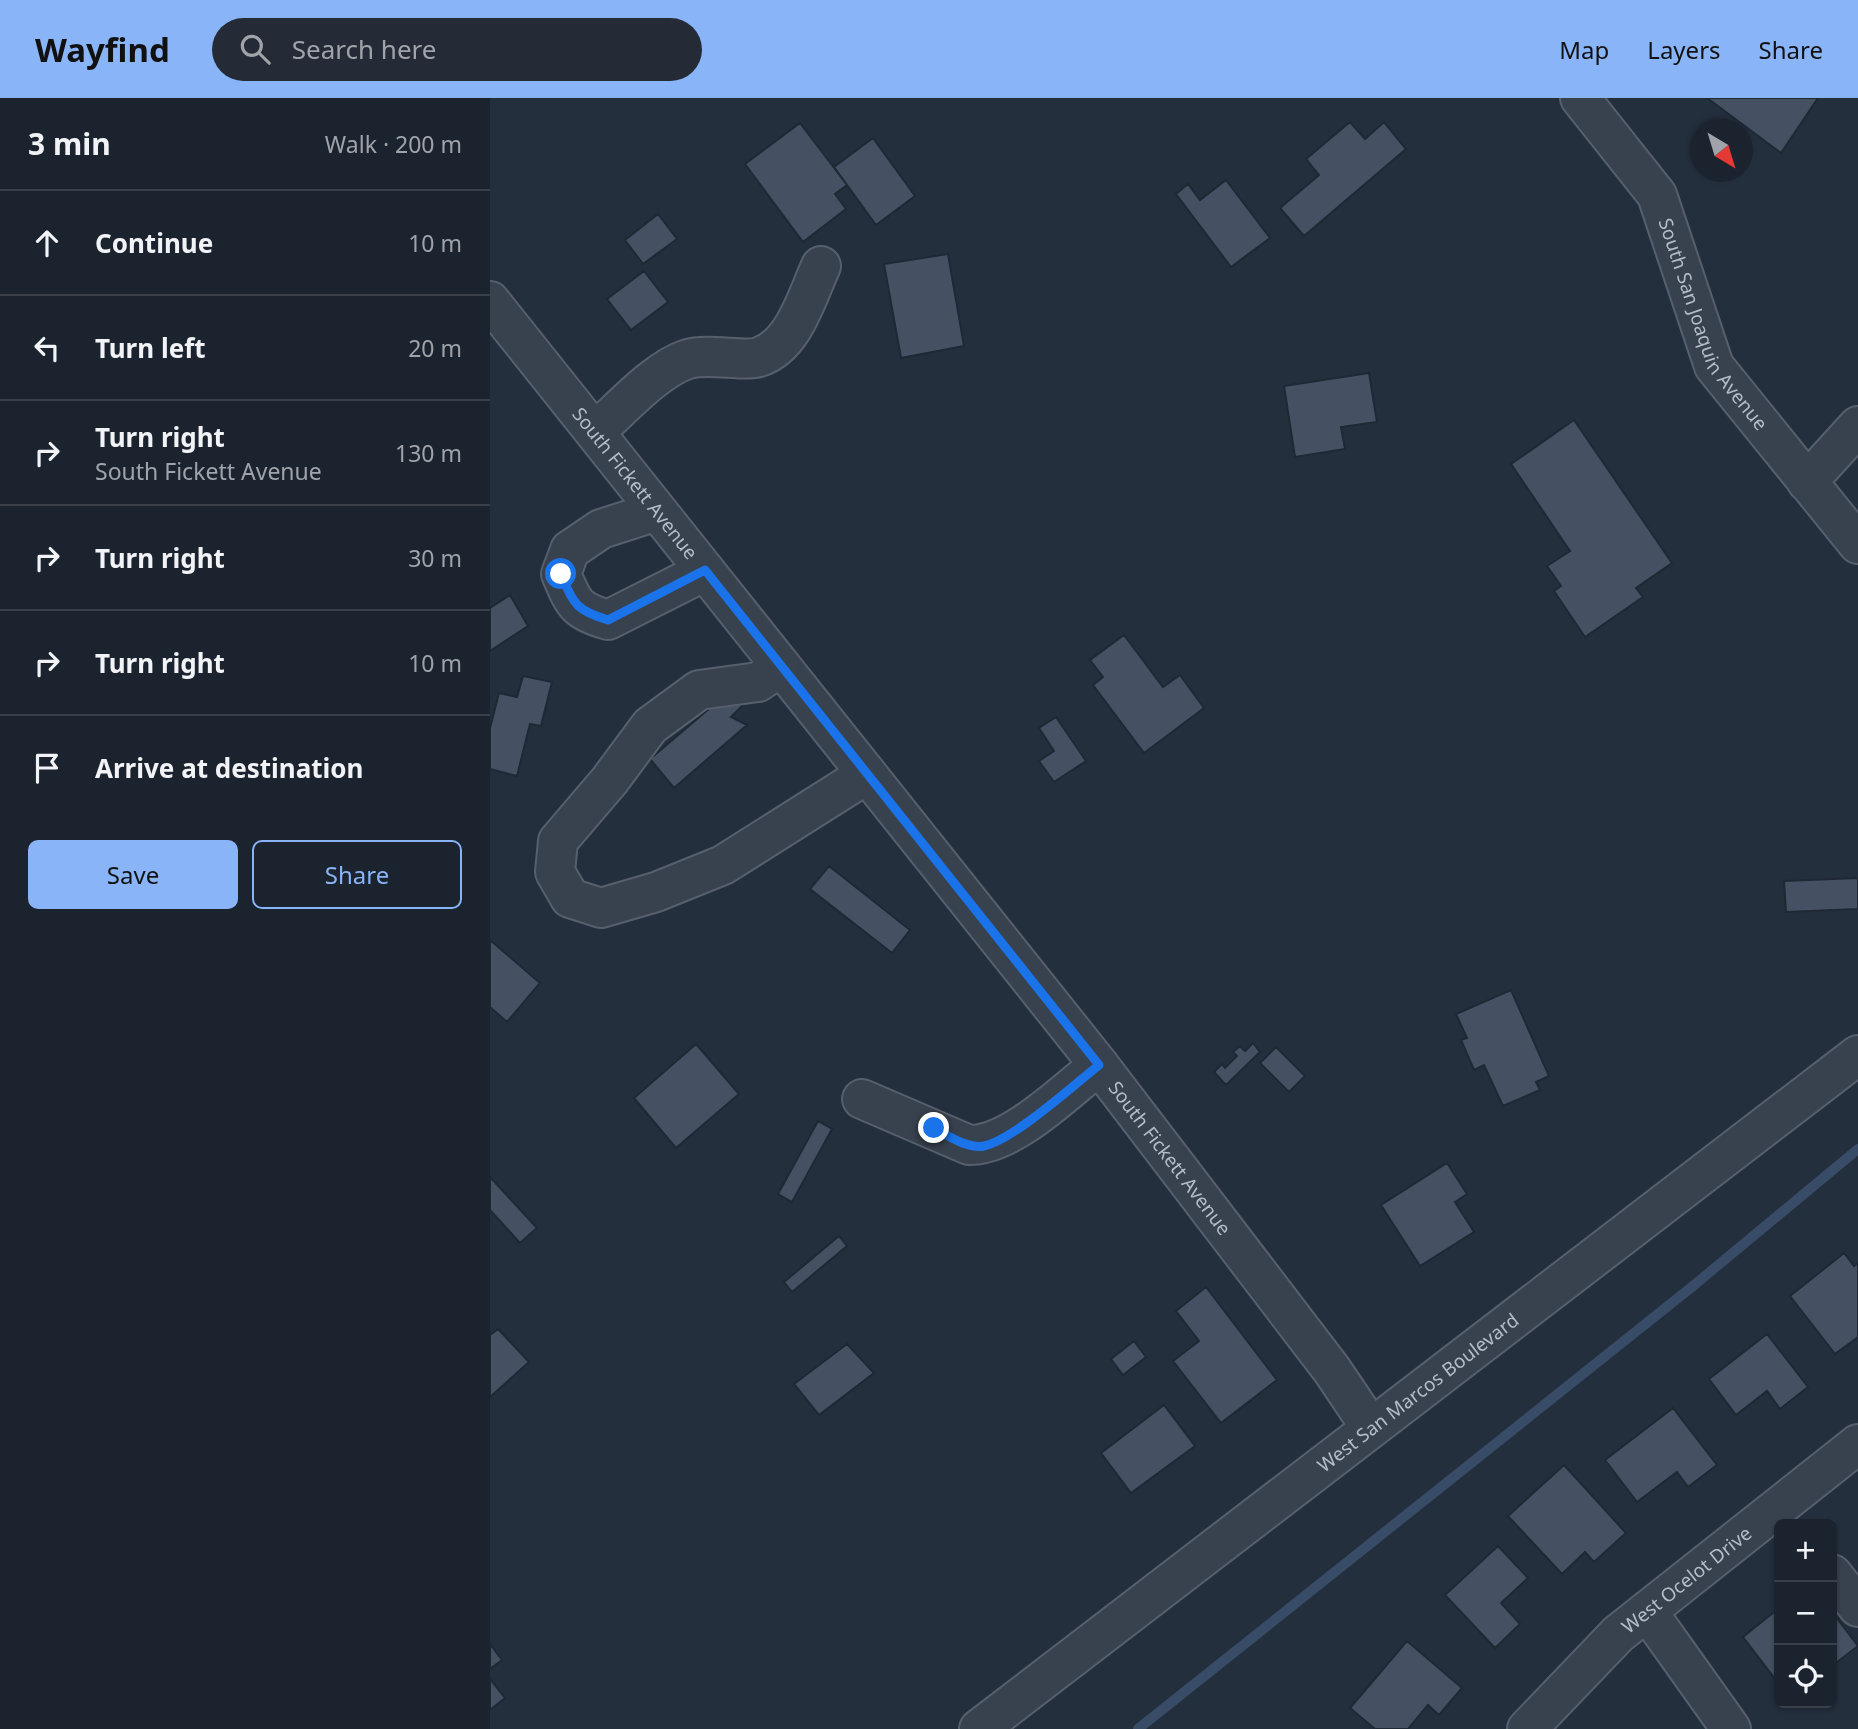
<!DOCTYPE html>
<html lang="en">
<head>
<meta charset="utf-8">
<style>
	:root { --surface:#1b232e; --page:#242b36; --text:#f1f3f6; --muted:#a0a4aa; --line:#39404a; --accent:#8ab4f8 }
	body { margin:0; font-family:"Noto Sans",sans-serif; background:var(--page); color:var(--text) }
	.controls { position:absolute; right:21px; bottom:21px; display:grid; overflow:hidden; border-radius:10px; box-shadow:0 2px 5px #0004 }
	.controls button { width:63px; height:63px; display:grid; place-items:center; padding:0; border:0; border-bottom:2px solid var(--line); background:var(--surface); color:var(--text); font:35px sans-serif }
	.compass { position:absolute; left:1200px; top:21px; width:63px; height:63px; border-radius:50%; background:var(--surface); box-shadow:0 2px 5px #0004; rotate:142deg }
	.stop { position:absolute; width:21px; height:21px; margin:-16px; border:5px solid #1a73e8; border-radius:50%; background:#fff }
	.stop.end { background:#1a73e8; border-color:#fff; box-shadow:0 2px 7px #0008 }
	.list { margin:0; padding:0; list-style:none }
	h2 { display:flex; justify-content:space-between; align-items:center; height:91px; margin:0; padding:0 28px; font-size:30px }
	h2 small { font-size:23px; font-weight:400; color:var(--muted) }
	.list li { display:grid; grid-template-columns:46px 1fr auto; gap:21px; align-items:center; box-sizing:border-box; height:105px; padding:0 28px; border-top:2px solid var(--line) }
	.list b { display:block; font-size:26px; white-space:nowrap }
	.list p { margin:0; font-size:23px; white-space:nowrap; color:var(--muted) }
	.list em { font-size:23px; font-style:normal; color:var(--muted) }
	.actions { display:flex; gap:14px; padding:21px 28px }
	.actions a { flex:1; padding:16px 0; border:2px solid var(--accent); border-radius:10px; text-align:center; font-size:24px; color:var(--accent) }
	.actions .main { background:var(--accent); color:#111 }
	.icon { flex:none; width:38px; height:38px; fill:none; stroke:currentColor; stroke-width:2; stroke-linecap:round; stroke-linejoin:round }
	.map { position:relative; flex:none; width:1368px; height:1631px; overflow:hidden }
	header { display:flex; align-items:center; gap:42px; box-sizing:border-box; height:98px; padding:0 35px; background:var(--accent); color:#111 }
	header strong { font-size:33px }
	nav { display:flex; gap:38px; margin-inline-start:auto; font-size:24px }
	.search { width:490px; height:63px; background:var(--page); display:flex; align-items:center; gap:18px; box-sizing:border-box; padding:0 24px; border-radius:38px; color:var(--muted); font-size:26px }
	main { display:flex }
	aside { flex:1; background:var(--surface) }
	.map>svg:first-child { display:block }
</style>
</head>
<body>
<header>
<strong>Wayfind</strong>
<div class="search"><svg class="icon" aria-label="search" viewBox="0 0 24 24"><circle cx="10" cy="10" r="6"/><path d="M15 15l6 6"/></svg>Search here</div>
<nav><a>Map</a><a>Layers</a><a>Share</a></nav>
</header>
<main>
<aside>
<h2>3 min<small>Walk · 200 m</small></h2>
<ul class="list">
<li><svg class="icon" aria-label="ahead" viewBox="0 0 24 24"><path d="M12 20V5M6 11l6-6 6 6"/></svg><div><b>Continue</b></div><em>10 m</em></li>
<li><svg class="icon" aria-label="left" viewBox="0 0 24 24"><path d="M17 20v-9H6M10 6l-5 5 5 5"/></svg><div><b>Turn left</b></div><em>20 m</em></li>
<li><svg class="icon" aria-label="right" viewBox="0 0 24 24"><path d="M7 20v-9h11M14 6l5 5-5 5"/></svg><div><b>Turn right</b><p>South Fickett Avenue</p></div><em>130 m</em></li>
<li><svg class="icon" aria-label="right" viewBox="0 0 24 24"><path d="M7 20v-9h11M14 6l5 5-5 5"/></svg><div><b>Turn right</b></div><em>30 m</em></li>
<li><svg class="icon" aria-label="right" viewBox="0 0 24 24"><path d="M7 20v-9h11M14 6l5 5-5 5"/></svg><div><b>Turn right</b></div><em>10 m</em></li>
<li><svg class="icon" aria-label="arrive" viewBox="0 0 24 24"><path d="M6 21V4h12l-3 4 3 4H6"/></svg><div><b>Arrive at destination</b></div></li>
</ul>
<div class="actions"><a class="main">Save</a><a>Share</a></div>
</aside>
<div class="map">
<svg width="1368" height="1631" viewBox="0 0 1368 1631">
	<rect width="100%" height="100%" fill="#242f3e"/>
	<g fill="none" stroke-linecap="round" stroke-linejoin="round">
		<!-- stream -->
		<path stroke="#394c67" stroke-width="10" d="M648,1631L1203,1188L1368,1051"/>
	</g>
	<!-- building -->
	<path fill="#455162" stroke="#1f2835" stroke-width="2" d="M1217,0H1328L1291,55Z
		M860,24L875,41L894,24L916,51L814,138L790,110L829,77L816,61Z
		M310,25L357,87L345,96L356,111L313,144L255,66Z
		M383,40L425,98L386,127L344,69Z
		M736,82L780,140L741,169L686,96L698,86L710,102Z
		M168,116L187,141L153,166L135,142Z
		M458,156L474,248L411,260L394,166Z
		M154,173L178,204L141,232L117,201Z
		M879,275L887,324L851,329L855,351L805,359L794,288Z
		M1084,322L1182,465L1146,490L1153,499L1095,539L1064,493L1071,488L1057,468L1080,453L1021,366Z
		M20,497L38,528L0,553V510Z
		M634,537L673,589L690,577L714,610L654,655L603,587L613,579L600,562Z
		M33,578L62,584L51,628L40,626L27,678L0,671V630L9,595L27,599Z
		M240,593L252,608L241,619L257,627L184,690L160,661Z
		M566,619L596,663L564,684L549,663L564,653L549,630Z
		M339,768L420,832L402,855L320,791Z
		M1368,780V811L1296,814L1294,783Z
		M0,842L50,885L17,924L0,909Z
		M1021,892L1059,978L1046,984L1050,992L1013,1008L994,967L984,972L971,942L977,940L966,916Z
		M763,945L770,954L736,987L724,974L732,966L735,970L747,958L743,954L750,948L755,953Z
		M206,946L249,996L186,1050L144,1000Z
		M786,949L815,978L799,994L770,965Z
		M328,1023L342,1031L302,1104L288,1096Z
		M957,1065L977,1096L965,1104L984,1134L930,1168L891,1107Z
		M0,1079L47,1130L30,1145L0,1112Z
		M349,1138L357,1148L302,1194L294,1184Z
		M1354,1155L1364,1168L1368,1165V1239L1345,1256L1300,1198Z
		M716,1189L787,1282L731,1325L683,1263L709,1243L686,1213Z
		M8,1231L39,1264L0,1299V1237Z
		M1277,1236L1318,1289L1290,1311L1277,1293L1246,1317L1219,1281Z
		M644,1243L656,1259L633,1277L621,1261Z
		M357,1246L384,1275L329,1317L304,1286Z
		M674,1307L705,1348L641,1395L611,1355Z
		M1183,1310L1227,1367L1198,1389L1187,1374L1147,1404L1115,1362Z
		M1074,1367L1136,1435L1104,1464L1095,1454L1072,1476L1018,1418Z
		M1008,1448L1038,1480L1011,1505L1030,1526L1005,1550L955,1497Z
		M1289,1510V1586L1253,1539Z
		M1342,1514L1368,1548L1342,1568Z
		M917,1543L972,1590L949,1617L938,1607L918,1631H885L860,1610Z
		M0,1546L12,1562L0,1571Z
		M0,1581L15,1600L0,1612Z"/>
	<g fill="none" stroke-linecap="round" stroke-linejoin="round">
		<!-- minor casing -->
		<g stroke="#565f6c" stroke-width="42">
			<g id="minor">
				<path id="s1" d="M1090,0L1167,97L1224,268L1368,446"/>
				<path id="s2" d="M0,203L609,967L842,1272L881,1330"/>
				<path d="M105,334C130,312 166,271 198,261C219,255 255,264 269,259C304,248 317,198 331,168"/>
				<path d="M1317,384L1368,328"/>
				<path d="M167,413L111,431L80,452L71,476C84,506 85,512 118,522L215,473"/>
				<path d="M291,569L268,584L209,592L160,628L120,682L68,743L65,774L80,800L111,810L166,794L233,767L377,676"/>
				<path d="M372,1001L479,1047C521,1048 576,993 609,967"/>
				<path d="M1342,1476L1368,1509"/>
				<path d="M1157,1513L1241,1631"/>
				<path id="s3" d="M489,1631L1368,957"/>
				<path id="s4" d="M1037,1631L1128,1536L1368,1346"/>
			</g>
		</g>
		<!-- minor -->
		<use href="#minor" stroke="#38414e" stroke-width="38"/>
	</g>
	<g fill="none" stroke-linecap="round" stroke-linejoin="round">
		<!-- route -->
		<path stroke="#1a73e8" stroke-width="9" d="M71,476C84,506 85,512 118,522L215,472L609,967C584,987 523,1042 494,1048C477,1051 459,1038 444,1030"/>
	</g>
	<g text-anchor="middle" stroke-width="5" stroke-linejoin="round" paint-order="stroke">
		<!-- street labels -->
		<g font-size="19" fill="#b4bcc9" stroke="#1d2633">
			<text dy="7" stroke="none"><textPath href="#s1" startOffset="266">South San Joaquin Avenue</textPath></text>
			<text dy="7" stroke="none"><textPath href="#s2" startOffset="233">South Fickett Avenue</textPath></text>
			<text dy="7" stroke="none"><textPath href="#s2" startOffset="1094">South Fickett Avenue</textPath></text>
			<text dy="7" stroke="none"><textPath href="#s3" startOffset="553">West San Marcos Boulevard</textPath></text>
			<text dy="7" stroke="none"><textPath href="#s4" startOffset="219">West Ocelot Drive</textPath></text>
		</g>
	</g>
</svg>
<div class="controls">
<button>+</button>
<button>−</button>
<button><svg class="icon" aria-label="locate" viewBox="0 0 24 24"><circle cx="12" cy="12" r="6"/><path d="M12 2v4M12 18v4M2 12h4M18 12h4"/></svg></button>
</div>
<svg class="compass" viewBox="-18 -18 36 36"><path d="M0-13l5 13h-10z" fill="#e53935"/><path d="M0 13l5-13h-10z" fill="#a0a4aa"/></svg>
<div class="stop" style="left:71px;top:476px"></div>
<div class="stop end" style="left:444px;top:1030px"></div>
</div>
</main>
</body>
</html>
